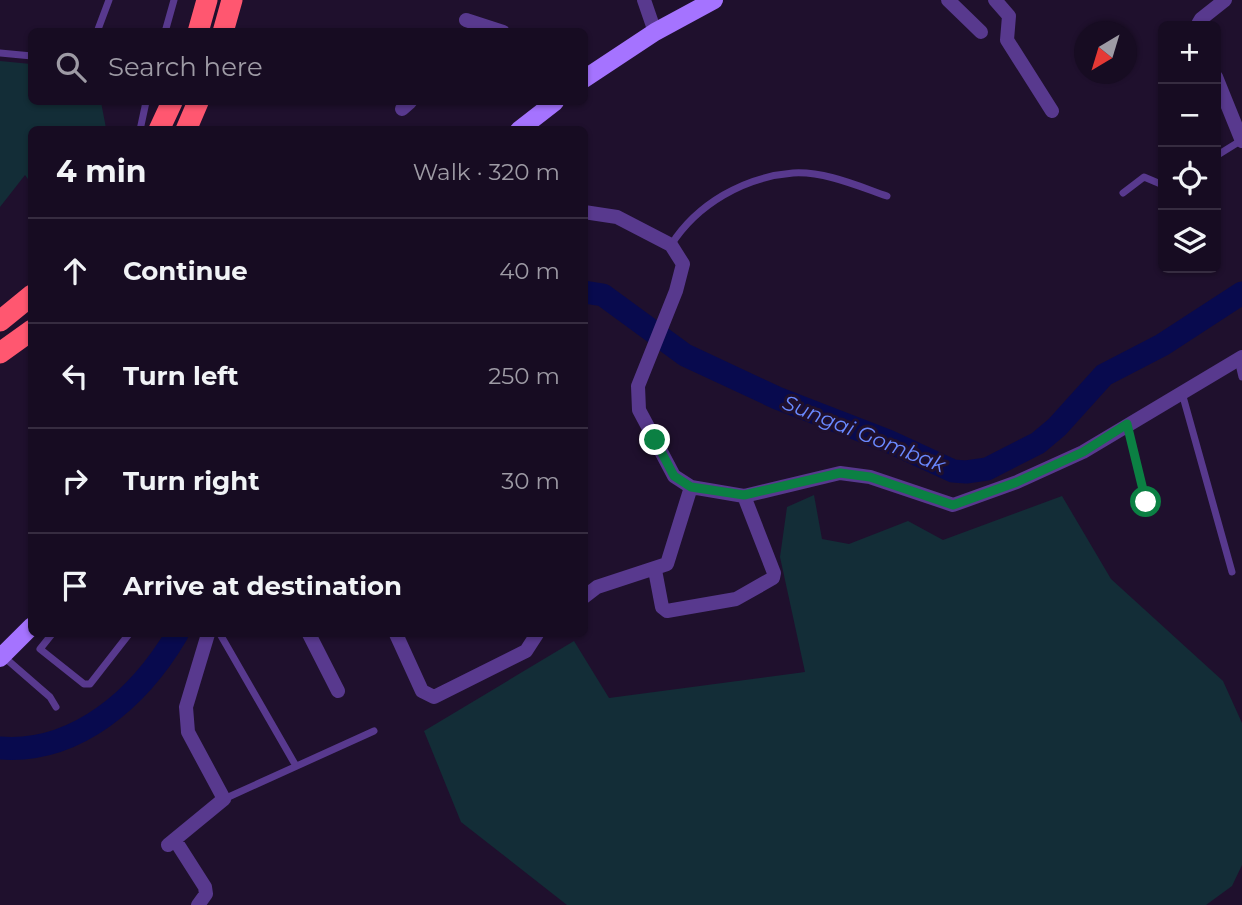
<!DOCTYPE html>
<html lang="en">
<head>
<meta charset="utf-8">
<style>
	:root { --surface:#170c22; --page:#20152a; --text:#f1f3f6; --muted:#9e9ba5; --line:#362c40 }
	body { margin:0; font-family:Montserrat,sans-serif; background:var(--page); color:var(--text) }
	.controls { position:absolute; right:21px; top:21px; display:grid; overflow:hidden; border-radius:10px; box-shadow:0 2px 5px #0004 }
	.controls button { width:63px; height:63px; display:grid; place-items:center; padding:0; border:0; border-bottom:2px solid var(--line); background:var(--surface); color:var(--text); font:35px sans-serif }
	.compass { position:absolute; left:1074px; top:21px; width:63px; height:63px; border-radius:50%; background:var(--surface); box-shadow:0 2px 5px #0004; rotate:218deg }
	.stop { position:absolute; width:21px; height:21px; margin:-16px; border:5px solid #0b8043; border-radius:50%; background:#fff }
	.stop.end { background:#0b8043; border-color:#fff; box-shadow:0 2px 7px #0008 }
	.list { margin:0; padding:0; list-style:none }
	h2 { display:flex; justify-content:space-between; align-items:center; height:91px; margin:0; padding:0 28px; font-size:30px }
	h2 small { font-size:23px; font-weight:400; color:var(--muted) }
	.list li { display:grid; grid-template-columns:46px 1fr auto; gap:21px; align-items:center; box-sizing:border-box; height:105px; padding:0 28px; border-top:2px solid var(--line) }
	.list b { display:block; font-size:26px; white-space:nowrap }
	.list em { font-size:23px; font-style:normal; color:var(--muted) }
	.icon { flex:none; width:38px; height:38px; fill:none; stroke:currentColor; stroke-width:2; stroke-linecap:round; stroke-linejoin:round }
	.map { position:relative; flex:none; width:1242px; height:905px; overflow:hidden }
	.search { position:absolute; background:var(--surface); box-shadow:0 2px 5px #0004; left:28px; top:28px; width:560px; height:77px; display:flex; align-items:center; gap:18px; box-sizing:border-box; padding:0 24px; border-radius:10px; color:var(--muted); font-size:26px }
	.panel { position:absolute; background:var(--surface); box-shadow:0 2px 5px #0004; left:28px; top:126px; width:560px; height:511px; border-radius:10px }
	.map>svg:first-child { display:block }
</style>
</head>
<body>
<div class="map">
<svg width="1242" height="905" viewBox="0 0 1242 905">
	<rect width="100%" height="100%" fill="#1f102d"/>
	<!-- green -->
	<path fill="#132d37" d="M0,61L31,64L32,102H101L106,128L32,130L31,183L25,175L0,207Z
		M814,495L822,539L849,544L908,521L943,540L1062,496L1111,579L1223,681L1242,723V865L1232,886L1206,905H567L461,822L424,731L574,641L609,698L805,672L780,557L787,507Z"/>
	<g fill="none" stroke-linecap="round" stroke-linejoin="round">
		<!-- river -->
		<path stroke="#080a4e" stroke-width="23" d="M584,292L603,295L685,355L777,398L888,441L953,471L966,472L987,469L1038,443L1057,427L1104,375L1162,345L1242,293
			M0,748C77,754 140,697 177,634"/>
		<!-- lane -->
		<path stroke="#58398e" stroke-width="7" d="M97,32L109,0
			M165,32L174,0
			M0,53L32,56
			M140,130L146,102
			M1216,156L1242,140
			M1123,193L1144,177L1163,185
			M671,245C697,204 744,177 793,173C824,171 858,186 887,196
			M1238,360L1242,377
			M1182,393L1232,572
			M1127,424L1146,502
			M52,634L40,649L84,684H90L129,634
			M220,634L296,766
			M4,657L50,697L56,707
			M224,799L374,731"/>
		<!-- street -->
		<path stroke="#58398e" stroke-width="14" d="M644,0L655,32
			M948,0L981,32
			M995,0L1009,16L1007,40L1052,111
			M466,20L503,32
			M1197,26L1201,19L1225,0
			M1216,77L1242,141
			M402,109L410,102
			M584,212L617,217L671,245L683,264L676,291L638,386L639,410L655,440L674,476L691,487L744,496L840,473L870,477L953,505L1017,482L1083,452L1242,357
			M655,570L662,607L667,611L736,599L773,578L774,573L744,496
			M584,597L597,587L667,564L691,487
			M309,634L338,691
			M396,634L422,691L434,697L526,651L537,634
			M175,840L205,887L206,894L198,905
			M168,845L224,799L188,732L186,707L208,634"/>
		<!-- secondary -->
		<path stroke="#a573ff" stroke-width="18" d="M584,79L655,32L714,0
			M519,130L555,102
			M0,658L32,626"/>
		<!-- highway -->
		<path stroke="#ff5770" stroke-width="21" d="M198,32L207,0
			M223,32L232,0
			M159,130L172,102
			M186,130L198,102
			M0,321L32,295
			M0,353L32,330"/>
	</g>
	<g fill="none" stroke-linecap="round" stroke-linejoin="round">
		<!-- route -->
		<path stroke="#0b8043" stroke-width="9" d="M655,440L674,476L691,487L744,495L840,473L870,477L953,505L1017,482L1083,452L1127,424L1146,502"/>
	</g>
	<g text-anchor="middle" stroke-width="6" stroke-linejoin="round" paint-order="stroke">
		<!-- water labels -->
		<g font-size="21" font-style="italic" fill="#6a89ff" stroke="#1f102d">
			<text transform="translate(864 434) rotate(22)" y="7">Sungai Gombak</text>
		</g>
	</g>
</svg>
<div class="controls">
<button>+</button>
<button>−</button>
<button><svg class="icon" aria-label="locate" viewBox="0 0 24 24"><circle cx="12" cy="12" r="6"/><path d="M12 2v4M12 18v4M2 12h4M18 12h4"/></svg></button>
<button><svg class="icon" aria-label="layers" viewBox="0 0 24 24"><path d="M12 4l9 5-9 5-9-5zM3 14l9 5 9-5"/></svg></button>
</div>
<svg class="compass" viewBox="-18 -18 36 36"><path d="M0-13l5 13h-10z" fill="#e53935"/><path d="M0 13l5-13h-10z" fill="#9e9ba5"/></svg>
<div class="stop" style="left:1146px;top:502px"></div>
<div class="stop end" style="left:655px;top:440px"></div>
<div class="search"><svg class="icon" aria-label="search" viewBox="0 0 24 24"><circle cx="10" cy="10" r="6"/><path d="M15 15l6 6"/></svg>Search here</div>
<section class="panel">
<h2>4 min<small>Walk · 320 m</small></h2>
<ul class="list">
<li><svg class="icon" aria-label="ahead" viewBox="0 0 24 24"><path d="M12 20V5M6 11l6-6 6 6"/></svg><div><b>Continue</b></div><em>40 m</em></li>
<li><svg class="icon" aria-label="left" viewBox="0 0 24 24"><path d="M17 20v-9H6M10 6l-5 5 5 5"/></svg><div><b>Turn left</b></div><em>250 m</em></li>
<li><svg class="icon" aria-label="right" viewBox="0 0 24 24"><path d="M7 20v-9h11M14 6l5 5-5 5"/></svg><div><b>Turn right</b></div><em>30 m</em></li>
<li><svg class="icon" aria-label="arrive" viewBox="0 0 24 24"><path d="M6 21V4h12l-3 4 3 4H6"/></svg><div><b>Arrive at destination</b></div></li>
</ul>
</section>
</div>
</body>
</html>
